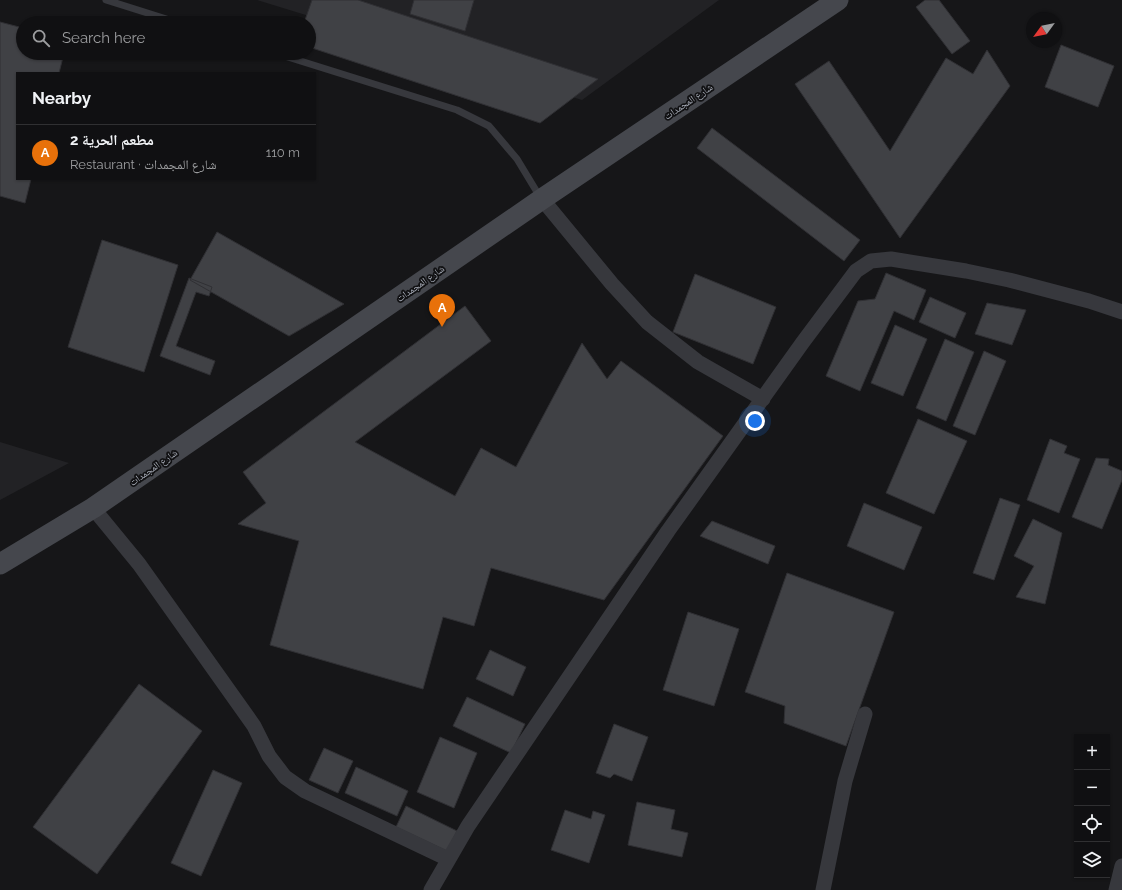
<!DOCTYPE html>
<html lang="en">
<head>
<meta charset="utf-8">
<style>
	:root { --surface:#101012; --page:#19191b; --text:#f1f3f6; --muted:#9c9d9f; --line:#303032; --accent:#0f766e }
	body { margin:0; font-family:Raleway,"Noto Naskh Arabic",sans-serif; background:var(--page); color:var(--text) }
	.controls { position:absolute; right:12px; bottom:12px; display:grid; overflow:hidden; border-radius:0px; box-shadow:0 1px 3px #0004 }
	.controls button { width:36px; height:36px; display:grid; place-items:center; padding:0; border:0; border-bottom:1px solid var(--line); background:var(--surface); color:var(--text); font:20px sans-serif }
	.compass { position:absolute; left:1026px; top:12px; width:36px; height:36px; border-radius:50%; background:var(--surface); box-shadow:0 1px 3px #0004; rotate:237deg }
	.you { position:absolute; left:755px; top:421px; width:14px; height:14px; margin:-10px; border:3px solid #fff; border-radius:50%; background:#1a73e8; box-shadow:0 0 0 6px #1a73e833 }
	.badge { display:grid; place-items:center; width:26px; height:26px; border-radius:50%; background:var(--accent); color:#fff; font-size:13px; font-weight:700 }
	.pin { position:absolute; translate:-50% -33px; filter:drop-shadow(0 1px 2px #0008) }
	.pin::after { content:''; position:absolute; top:21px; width:14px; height:12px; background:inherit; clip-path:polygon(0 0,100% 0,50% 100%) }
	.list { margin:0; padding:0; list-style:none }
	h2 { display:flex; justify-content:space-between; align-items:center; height:52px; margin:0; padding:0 16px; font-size:17px }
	h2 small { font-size:13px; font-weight:400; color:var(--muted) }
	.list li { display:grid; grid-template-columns:26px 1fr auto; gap:12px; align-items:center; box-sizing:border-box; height:56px; padding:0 16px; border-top:1px solid var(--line) }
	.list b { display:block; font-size:15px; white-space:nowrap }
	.list p { margin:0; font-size:13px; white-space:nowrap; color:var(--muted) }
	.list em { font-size:13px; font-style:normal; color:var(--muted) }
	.icon { flex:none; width:22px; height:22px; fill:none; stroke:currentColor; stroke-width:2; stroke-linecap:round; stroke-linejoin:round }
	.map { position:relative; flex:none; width:1122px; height:890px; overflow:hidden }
	.search { position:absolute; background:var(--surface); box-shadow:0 1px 3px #0004; left:16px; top:16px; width:300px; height:44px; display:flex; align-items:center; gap:10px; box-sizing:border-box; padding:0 14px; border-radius:22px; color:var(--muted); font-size:15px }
	.panel { position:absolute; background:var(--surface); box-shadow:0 1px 3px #0004; left:16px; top:72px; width:300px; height:108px; border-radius:0px }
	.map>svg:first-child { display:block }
</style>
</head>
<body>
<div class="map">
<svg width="1122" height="890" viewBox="0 0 1122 890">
	<rect width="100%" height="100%" fill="#161618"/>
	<!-- built -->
	<path fill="#222225" d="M257,0H719L582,100Z
		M0,442L69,463L0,500Z"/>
	<!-- building -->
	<path fill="#404145" stroke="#303034" d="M312,0H358L598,79L540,123L309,47V23H304Z
		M414,0H474L465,31L410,14Z
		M925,0H939L970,41L952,54L916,7Z
		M0,22L23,28V53H64L59,73H17V179H31L25,203L0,196Z
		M1061,45L1114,66L1098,107L1045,87Z
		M987,50L1010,86L900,238L795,84L829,61L890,151L946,58L973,74Z
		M712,128L860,240L844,261L697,148Z
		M217,232L344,304L289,336L190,280Z
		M102,240L178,265L144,372L68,347Z
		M886,273L926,290L914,320L894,311L860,391L826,376L858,301L875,299Z
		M695,274L776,307L753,364L673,332Z
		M189,278L212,287L209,296L196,292L176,346L215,361L210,375L160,356Z
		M930,297L966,313L955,338L919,322Z
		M987,303L1026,310L1012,345L975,334Z
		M465,306L491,341L355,442L455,496L481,448L516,467L582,343L607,379L621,361L723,436L604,600L491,568L474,626L443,617L423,689L270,645L299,541L238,524L266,503L243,472Z
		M895,325L927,339L903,396L871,383Z
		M945,339L974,352L946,421L916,408Z
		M984,351L1006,361L975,435L953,426Z
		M918,419L967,441L934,514L886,493Z
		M1050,439L1067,446L1064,453L1080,459L1059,513L1027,500Z
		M1096,458L1109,459L1108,465L1122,471V480L1102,529L1072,517Z
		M1000,498L1020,505L994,580L973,573Z
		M864,503L922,527L904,570L847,546Z
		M1033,519L1062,533L1045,604L1016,597L1034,566L1014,556Z
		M712,521L775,546L768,564L700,536Z
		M787,573L894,612L846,746L784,723L785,706L745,692Z
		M688,612L739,629L714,706L663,690Z
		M490,650L526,667L513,696L476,679Z
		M139,684L202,731L97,874L33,827Z
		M467,697L525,724L511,753L453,726Z
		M614,724L648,737L632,781L614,774L610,778L596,773Z
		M440,737L477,753L454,808L417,792Z
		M324,748L353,761L338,793L309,780Z
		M356,767L408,791L397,816L345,793Z
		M213,770L242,783L201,876L171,863Z
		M637,802L675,810L671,829L688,833L682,857L628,845Z
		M406,806L457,831L447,851L396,827Z
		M565,810L591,819L593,811L605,815L589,863L551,850Z"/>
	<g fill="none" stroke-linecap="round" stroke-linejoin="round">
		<!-- lane -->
		<path stroke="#37383d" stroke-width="7" d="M106,0L179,23
			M275,53L457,110L489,126L517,159L540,197"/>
		<!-- street -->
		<path stroke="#37383d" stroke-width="15" d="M542,199L612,284L647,322L698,362L763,399
			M93,508L139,564L254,726L269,756L285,777L305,791L448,859
			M431,890L468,826L668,531L803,342L856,271L871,261L891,259L966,271L1009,280L1089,301L1122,312
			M823,890L845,781L865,714
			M1116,890L1122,866"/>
		<!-- secondary -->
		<path stroke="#45474d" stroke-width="21" d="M0,564L93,508L542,199L838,0"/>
	</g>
	<g text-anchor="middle" stroke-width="3.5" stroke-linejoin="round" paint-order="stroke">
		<!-- street labels -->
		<g font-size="10" fill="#a8adb8" stroke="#111113">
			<text transform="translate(688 101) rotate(-34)" y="4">شارع المجمدات</text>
			<text transform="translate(420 283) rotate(-35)" y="4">شارع المجمدات</text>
			<text transform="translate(153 467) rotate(-35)" y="4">شارع المجمدات</text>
		</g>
	</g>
</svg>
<div class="controls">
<button>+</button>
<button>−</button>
<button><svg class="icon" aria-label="locate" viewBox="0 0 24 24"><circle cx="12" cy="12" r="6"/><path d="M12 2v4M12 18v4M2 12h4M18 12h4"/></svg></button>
<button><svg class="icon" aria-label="layers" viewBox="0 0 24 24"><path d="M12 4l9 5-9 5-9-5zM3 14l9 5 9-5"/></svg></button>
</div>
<svg class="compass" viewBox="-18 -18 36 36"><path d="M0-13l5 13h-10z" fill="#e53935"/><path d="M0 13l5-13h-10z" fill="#9c9d9f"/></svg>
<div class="you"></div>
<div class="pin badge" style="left:442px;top:327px;background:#e8710a">A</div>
<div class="search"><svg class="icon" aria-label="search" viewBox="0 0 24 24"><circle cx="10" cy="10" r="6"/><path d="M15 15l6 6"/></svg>Search here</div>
<section class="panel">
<h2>Nearby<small></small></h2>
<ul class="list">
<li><span class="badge" style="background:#e8710a">A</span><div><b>مطعم الحرية 2</b><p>Restaurant · شارع المجمدات</p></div><em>110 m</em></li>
</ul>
</section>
</div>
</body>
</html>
